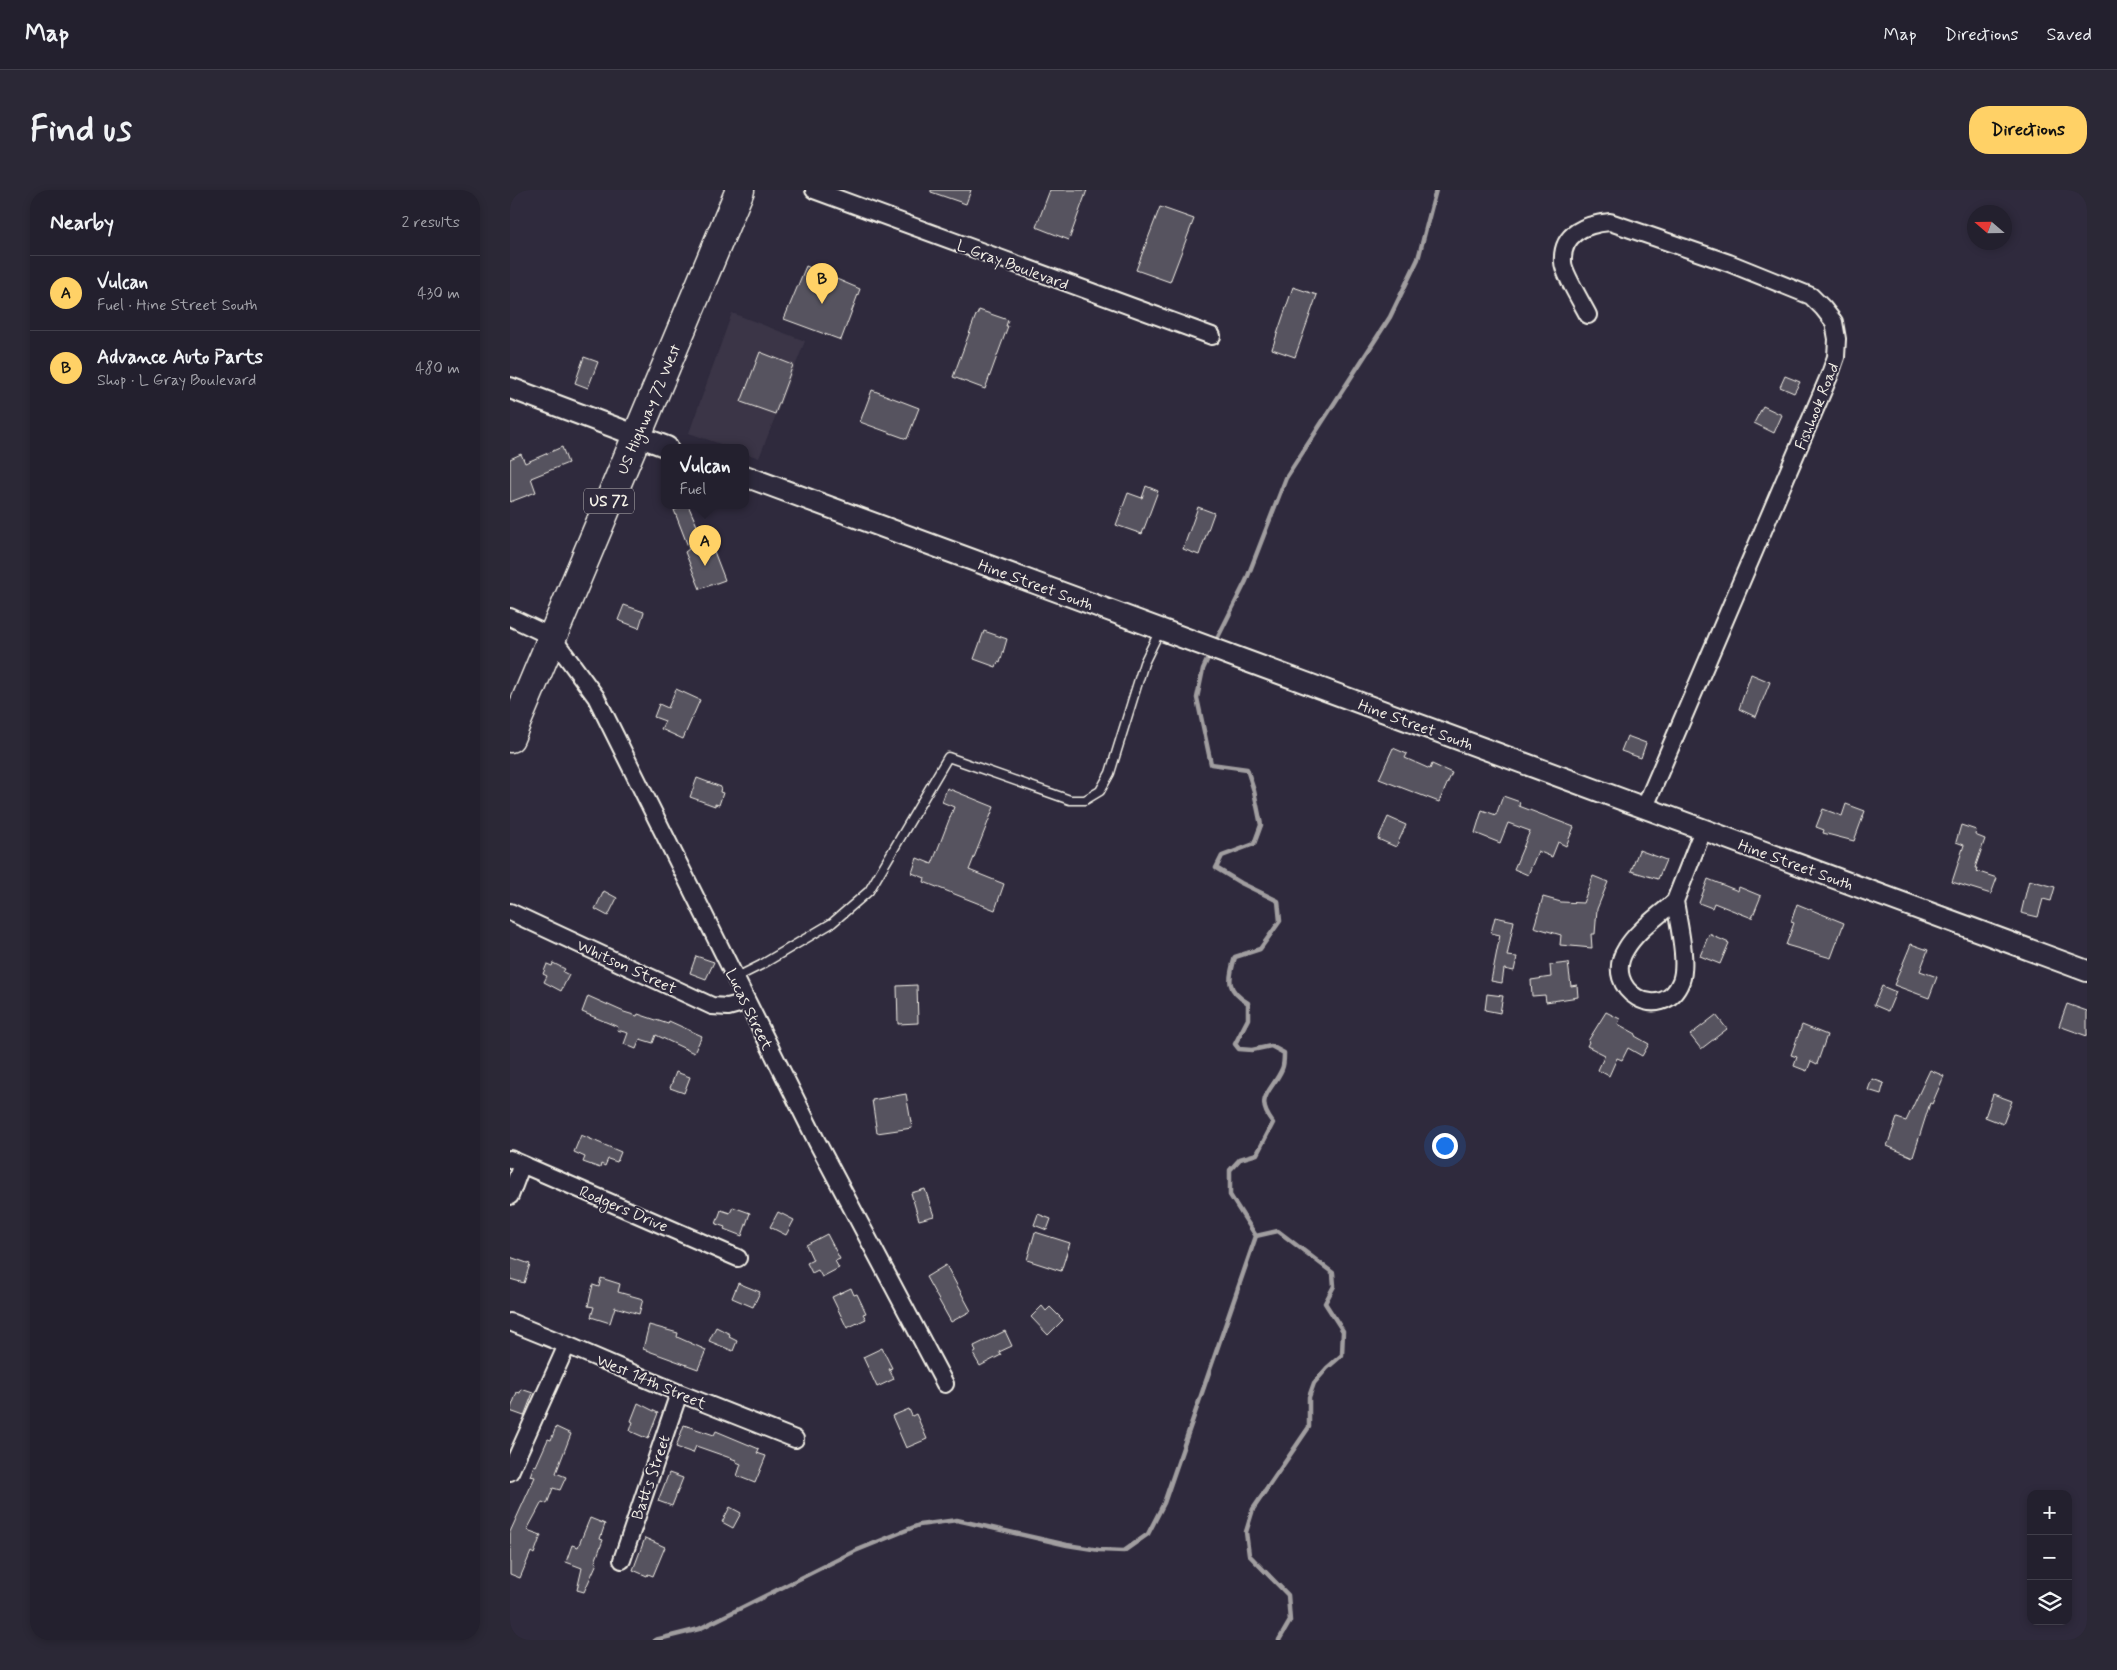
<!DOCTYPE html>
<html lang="en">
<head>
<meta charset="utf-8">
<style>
	:root { --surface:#23202e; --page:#2b2836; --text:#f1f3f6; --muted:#a3a3aa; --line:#403e4a; --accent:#ffd166 }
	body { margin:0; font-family:Mynerve,sans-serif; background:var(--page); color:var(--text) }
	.controls { position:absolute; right:15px; bottom:15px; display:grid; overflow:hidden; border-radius:10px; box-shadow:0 2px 8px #0003 }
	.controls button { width:45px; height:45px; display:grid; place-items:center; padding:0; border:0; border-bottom:1px solid var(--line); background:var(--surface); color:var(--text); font:25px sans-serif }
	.compass { position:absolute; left:1457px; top:15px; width:45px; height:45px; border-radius:50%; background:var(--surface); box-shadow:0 2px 8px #0003; rotate:290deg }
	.you { position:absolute; left:934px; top:955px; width:18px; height:18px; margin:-12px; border:4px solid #fff; border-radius:50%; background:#1a73e8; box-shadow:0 0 0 8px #1a73e833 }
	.badge { display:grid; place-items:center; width:32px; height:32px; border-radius:50%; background:var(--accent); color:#111; font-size:16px; font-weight:700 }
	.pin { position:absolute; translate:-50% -41px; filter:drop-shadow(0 1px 2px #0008) }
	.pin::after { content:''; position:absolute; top:26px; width:18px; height:15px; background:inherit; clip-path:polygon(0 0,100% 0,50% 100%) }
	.popup { position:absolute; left:151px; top:254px; width:88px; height:65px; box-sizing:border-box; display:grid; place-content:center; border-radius:10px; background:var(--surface); filter:drop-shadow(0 1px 4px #0005); font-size:16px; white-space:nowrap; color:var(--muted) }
	.popup b { font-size:19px; color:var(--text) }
	.popup::after { content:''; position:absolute; left:50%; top:100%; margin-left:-10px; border:10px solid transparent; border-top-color:var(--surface) }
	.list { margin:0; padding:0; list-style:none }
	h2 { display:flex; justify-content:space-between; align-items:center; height:65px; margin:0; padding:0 20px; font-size:21px }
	h2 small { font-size:16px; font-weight:400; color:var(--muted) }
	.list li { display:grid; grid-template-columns:32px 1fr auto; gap:15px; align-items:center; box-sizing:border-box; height:75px; padding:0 20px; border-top:1px solid var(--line) }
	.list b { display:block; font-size:19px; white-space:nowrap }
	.list p { margin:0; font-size:16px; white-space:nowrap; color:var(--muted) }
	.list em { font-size:16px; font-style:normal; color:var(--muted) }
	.icon { flex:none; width:28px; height:28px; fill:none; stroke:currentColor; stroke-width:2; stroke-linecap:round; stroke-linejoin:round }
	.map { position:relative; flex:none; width:1577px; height:1450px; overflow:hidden; border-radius:20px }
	header { display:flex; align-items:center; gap:30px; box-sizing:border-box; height:70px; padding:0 25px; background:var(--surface); border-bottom:1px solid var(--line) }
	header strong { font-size:24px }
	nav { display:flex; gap:28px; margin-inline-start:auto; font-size:18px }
	.intro { display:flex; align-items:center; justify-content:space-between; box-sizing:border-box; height:120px; padding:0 30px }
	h1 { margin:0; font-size:35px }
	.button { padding:12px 22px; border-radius:20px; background:var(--accent); color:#111; font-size:18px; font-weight:700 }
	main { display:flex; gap:30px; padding:0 30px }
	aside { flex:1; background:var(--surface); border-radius:20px; box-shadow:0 2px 8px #0003 }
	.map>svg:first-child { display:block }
</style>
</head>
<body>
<header>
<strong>Map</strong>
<nav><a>Map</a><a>Directions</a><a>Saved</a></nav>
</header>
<div class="intro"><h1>Find us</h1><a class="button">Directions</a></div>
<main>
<aside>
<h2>Nearby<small>2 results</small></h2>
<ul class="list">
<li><span class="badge">A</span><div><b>Vulcan</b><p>Fuel · Hine Street South</p></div><em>430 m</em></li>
<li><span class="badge">B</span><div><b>Advance Auto Parts</b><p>Shop · L Gray Boulevard</p></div><em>480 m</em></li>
</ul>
</aside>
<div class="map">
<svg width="1577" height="1450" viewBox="0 0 1577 1450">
	<rect width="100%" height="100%" fill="#2f2a3d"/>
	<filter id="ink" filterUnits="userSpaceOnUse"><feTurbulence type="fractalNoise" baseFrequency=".02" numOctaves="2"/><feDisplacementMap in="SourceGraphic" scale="10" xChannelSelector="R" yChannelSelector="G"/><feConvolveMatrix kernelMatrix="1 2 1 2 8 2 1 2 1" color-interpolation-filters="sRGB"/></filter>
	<g filter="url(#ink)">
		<!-- built -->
		<path fill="#3b3647" d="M222,123L295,151L249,268L235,263V257H219L179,243Z"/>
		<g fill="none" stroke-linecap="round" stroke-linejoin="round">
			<!-- stream -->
			<path stroke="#a19ea0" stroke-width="4.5" d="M707,449L736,391L776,288L880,127L908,69L926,0
				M698,468L693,479L687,508L701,574L737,579L744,601L751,635L744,654L712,666L706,678L731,693L768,711L770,731L750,759L725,767C718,790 716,800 738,813V829L725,854L729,859L742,860L761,856L774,863C774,868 774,875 772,879C762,902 743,907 763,933L747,964L730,969L720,980V1005L746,1046
				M746,1046L768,1041L823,1083L824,1096L815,1113L833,1141L832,1165L817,1178L804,1193L799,1207V1237L743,1319L736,1342L739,1365L778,1405L780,1431L769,1450
				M145,1450L189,1439L345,1361L409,1335L447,1330L557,1355L589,1360L614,1361L638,1344L654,1313L746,1046"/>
		</g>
		<!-- building -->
		<path fill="#56525f" stroke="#f4f1e8" d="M421,0H461L456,14L421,2Z
			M540,0H577L559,50L526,37Z
			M650,17L684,29L660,92L626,80Z
			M296,76L350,99L331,150L274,129Z
			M783,97L807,105L785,167L762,159Z
			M469,120L498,130L496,136H498L475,199L443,187L466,125H467Z
			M250,162L283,175L265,224L231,212Z
			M74,167L88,172L78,198L65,193Z
			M1275,186L1290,192L1284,203L1270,197Z
			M362,200L409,218L397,249L350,232Z
			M1253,216L1272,225L1264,243L1244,233Z
			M52,257L58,273L21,288L26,302L0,312V269L11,264L15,273Z
			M636,296L648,301L632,344L606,335L618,303L632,308Z
			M178,315L195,354L200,351L215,390L190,399L175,362L179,359L164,320Z
			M688,317L704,323L689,365L673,359Z
			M114,415L134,422L129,438L108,430Z
			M474,441L497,449L490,473L488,472L486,477L464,469Z
			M1241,484L1260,492L1246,527L1229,519Z
			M166,499L190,510L173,549L151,539L155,531L144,527L149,514L158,518Z
			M1117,546L1136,553L1131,568L1111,561Z
			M883,558L897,564L895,568L920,579L922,574L942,583L929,612L869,589Z
			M187,588L211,597L210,602L213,603L209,615L205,614V616L180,607Z
			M437,598L484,617L459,680L494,694L485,720L414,692L415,688L402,683L407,668L422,674L444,617L432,612Z
			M993,606L1010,612L1009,616L1064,637L1056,656L1048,652L1042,667L1028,661L1018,685L1004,679L1020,641L998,633L990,653L965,643L972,620L986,625Z
			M1336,614L1355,621L1344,651L1313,643L1314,640L1306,637L1313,619L1332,626Z
			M878,627L896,635L886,657L868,649Z
			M1451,635L1466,640L1465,645L1475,649L1465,678H1467L1466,681L1487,688L1481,704L1442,692L1454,655L1446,652Z
			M1129,660L1156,670L1148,689L1121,681Z
			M1083,686L1098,692L1087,719L1085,744H1081L1082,758L1050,755L1051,745L1024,737L1033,707L1051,712L1073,713Z
			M1198,689L1228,701L1229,697L1251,706L1242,728L1204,713L1202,718L1189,713Z
			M1519,690L1545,697L1541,711L1533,709L1528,727L1511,723Z
			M94,701L107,708L98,726L85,719Z
			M1287,714L1334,733L1321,768L1276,755L1284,733L1281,732Z
			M985,727L1004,731L997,766L1007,767L1004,781L994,779L992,793L981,791L990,745L981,743Z
			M1199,744L1219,753L1210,774L1190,766Z
			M1401,754L1418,760L1410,781L1427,787L1419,808L1384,795Z
			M186,766L204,772L196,789L180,783Z
			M43,773L55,779L53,782L59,785L51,801L34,792L37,786L33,784L37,774L42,776Z
			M1058,773L1061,796L1067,795L1068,807L1036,812L1035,805L1022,806L1021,790L1041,787L1040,775Z
			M407,795L408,833L388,834L387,796Z
			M1372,796L1386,802L1378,821L1364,815Z
			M977,804L993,806L990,823L975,820Z
			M78,806L114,822L127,826L128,824L158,834L159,831L192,846L184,863L146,845L143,853L130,849L126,859L114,854L118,843L107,840L108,837L72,822Z
			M1557,814L1577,821V846L1549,836Z
			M1096,822L1110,829L1108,834L1126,844L1125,846L1139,854L1132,866L1118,858L1112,870L1107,868L1099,886L1088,880L1095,865L1077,856L1079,852L1078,851Z
			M1206,825L1217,839L1191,859L1180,845Z
			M1292,835L1317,845L1307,874L1301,871L1297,881L1284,876L1287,867L1281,865Z
			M1420,880L1434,886L1422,914L1420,913L1403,967L1377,956L1387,928L1396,931Z
			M166,882L180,887L174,903L160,898Z
			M1362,889L1374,893L1371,904L1358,900Z
			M396,904L402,938L367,943L362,910Z
			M1483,904L1502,911L1493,934L1475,927Z
			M71,945L111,962L107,972L98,969L95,976L91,974L90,978L73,972L75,967L64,962Z
			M415,999L424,1026L409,1030L401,1003Z
			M223,1017L240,1023L232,1046L214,1039L215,1037L206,1034L211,1020L220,1023Z
			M268,1022L284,1030L276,1045L260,1037Z
			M528,1024L541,1029L537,1040L524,1035Z
			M525,1042L560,1053L551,1081L517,1070Z
			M317,1044L330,1069L325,1071L329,1078L312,1087L308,1080L302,1083L297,1073L303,1070L296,1055Z
			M0,1067L20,1074L14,1093L0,1089Z
			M436,1075L461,1121L441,1132L416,1087Z
			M91,1088L110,1094L108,1102L133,1109L129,1124L105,1117L100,1133L81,1127L84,1117L78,1116L83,1095L89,1097Z
			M228,1093L250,1102L243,1117L222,1108Z
			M341,1098L344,1105L347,1104L356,1123L353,1124L356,1129L337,1138L322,1107Z
			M532,1116L536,1121L540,1117L553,1130L538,1145L521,1127Z
			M139,1135L168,1143L167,1147L196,1160L188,1179L133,1159Z
			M206,1137L220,1144L219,1147L227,1151L223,1161L199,1151Z
			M495,1141L502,1156L489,1162L491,1165L470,1176L463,1164L466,1162L464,1156Z
			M372,1158L382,1178L379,1179L384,1189L367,1197L353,1167Z
			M11,1199L23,1203L14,1226L0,1221L7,1202L10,1203Z
			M128,1213L148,1223L138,1249L120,1241L123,1232L121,1231Z
			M399,1219L402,1226L406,1224L417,1249L396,1258L382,1226Z
			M174,1235L204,1245L206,1241L249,1259L247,1263L256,1266L245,1293L227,1286L231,1274L226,1272V1270L186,1256L183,1263L166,1257Z
			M46,1237L61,1244L46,1283L56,1287L50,1300L43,1298L37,1314L32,1312L17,1340L31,1345L24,1364L21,1362L10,1388L0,1384V1342L25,1287L20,1286L24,1275L26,1276L38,1249L41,1250Z
			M159,1283L173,1288L162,1316L148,1311Z
			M220,1317L231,1323L223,1338L212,1332Z
			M80,1328L95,1334L90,1349L93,1350L85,1372L87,1373L74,1402L67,1400L72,1378L56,1372L62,1355L68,1357Z
			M135,1348L155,1357L143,1386L138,1384L137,1386L123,1380Z"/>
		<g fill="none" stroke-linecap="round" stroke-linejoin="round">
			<!-- service casing -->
			<g stroke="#f4f1e8" stroke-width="11">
				<path id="service" d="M225,788L251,775L322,733L359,701L438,567L560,610H575L590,601L600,583L634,473L650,440"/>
			</g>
			<!-- minor casing -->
			<g stroke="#f4f1e8" stroke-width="20">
				<path id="minor" d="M304,0L702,146
					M1078,125C1073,115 1053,82 1053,72C1051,43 1076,34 1100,32L1219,73L1301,106L1313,118L1324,132L1327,149L1326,167L1320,184L1134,619
					M0,427L42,447L86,507L307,952L435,1194
					M1165,711C1168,732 1178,772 1171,791C1153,837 1090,800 1116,759C1127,740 1149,726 1165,711Z
					M1165,711L1193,640
					M0,722L202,816L218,817L236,812
					M0,969L228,1068
					M0,1006L12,974
					M0,1132L57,1155L169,1203L285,1249
					M0,1282L57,1155
					M112,1370L169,1203"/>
			</g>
			<!-- tertiary casing -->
			<g stroke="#f4f1e8" stroke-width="24">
				<path id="tertiary" d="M0,198L157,257
					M235,286L1577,781"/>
			</g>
			<!-- trunk casing -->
			<g stroke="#f4f1e8" stroke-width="31">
				<path id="trunk" d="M0,548L230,0"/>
			</g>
			<!-- service -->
			<use href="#service" stroke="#2f2a3d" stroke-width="8"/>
			<!-- minor -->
			<use href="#minor" stroke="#2f2a3d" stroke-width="16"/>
			<!-- tertiary -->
			<use href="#tertiary" stroke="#2f2a3d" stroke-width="20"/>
			<!-- trunk -->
			<use href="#trunk" stroke="#2f2a3d" stroke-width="28"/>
		</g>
	</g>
	<g text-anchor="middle" stroke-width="4" stroke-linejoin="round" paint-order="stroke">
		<!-- shield labels -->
		<rect fill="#2f2a3d" stroke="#b9b5b5" stroke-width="1" x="74" y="298.5" width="50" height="25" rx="4"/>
		<g font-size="15" font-weight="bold" fill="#f4f1e8">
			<text x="99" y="316">US 72</text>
		</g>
		<!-- street labels -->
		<g font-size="16" fill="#f4f1e8" stroke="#2f2a3d">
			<text transform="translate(503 74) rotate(20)" y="6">L Gray Boulevard</text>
			<text transform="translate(1306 216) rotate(-68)" y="6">Fishhook Road</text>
			<text transform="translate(138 219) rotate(-67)" y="6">US Highway 72 West</text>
			<text transform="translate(526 394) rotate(20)" y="6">Hine Street South</text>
			<text transform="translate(906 534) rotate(20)" y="6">Hine Street South</text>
			<text transform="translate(1286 674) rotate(20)" y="6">Hine Street South</text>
			<text transform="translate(117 776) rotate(25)" y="6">Whitson Street</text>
			<text transform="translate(240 819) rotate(64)" y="6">Lucas Street</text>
			<text transform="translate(114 1018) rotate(23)" y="6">Rodgers Drive</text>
			<text transform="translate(142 1191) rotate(23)" y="6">West 14th Street</text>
			<text transform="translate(140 1287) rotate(-71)" y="6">Batts Street</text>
		</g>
	</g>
</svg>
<div class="controls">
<button>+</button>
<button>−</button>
<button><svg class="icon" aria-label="layers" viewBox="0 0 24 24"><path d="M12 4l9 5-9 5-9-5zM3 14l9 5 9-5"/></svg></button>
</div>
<svg class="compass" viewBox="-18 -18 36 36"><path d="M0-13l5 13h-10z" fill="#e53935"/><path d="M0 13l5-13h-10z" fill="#a3a3aa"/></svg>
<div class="you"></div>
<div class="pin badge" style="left:195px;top:376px">A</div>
<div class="popup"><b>Vulcan</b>Fuel</div>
<div class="pin badge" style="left:312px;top:114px">B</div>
</div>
</main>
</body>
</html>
